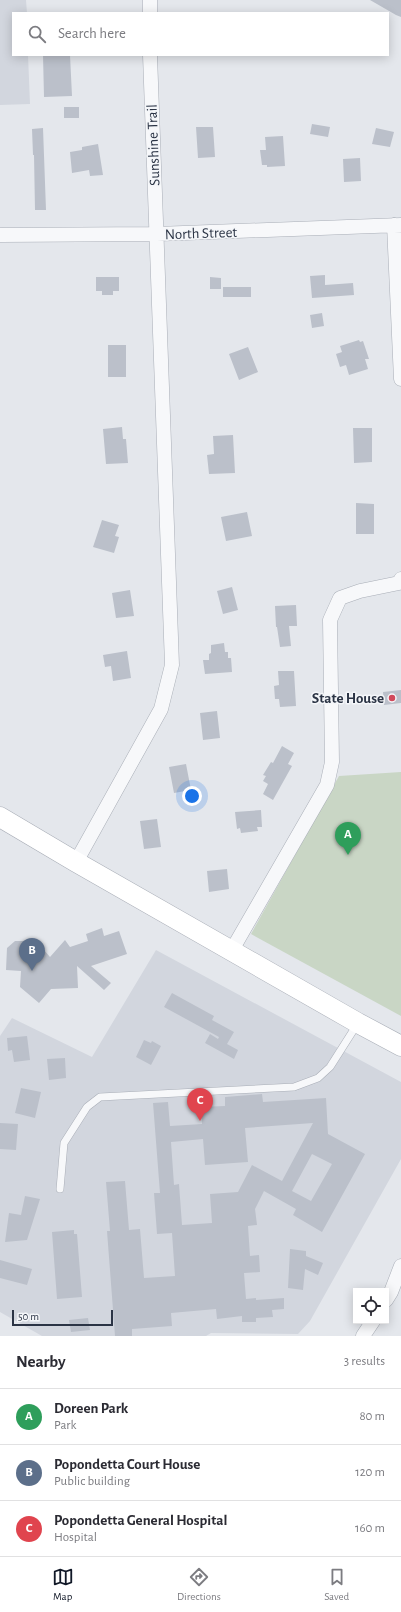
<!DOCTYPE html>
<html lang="en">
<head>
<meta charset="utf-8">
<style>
	:root { --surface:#fff; --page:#f2f2f3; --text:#2b2b33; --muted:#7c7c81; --line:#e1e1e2; --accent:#111827 }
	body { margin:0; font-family:"Alegreya Sans",sans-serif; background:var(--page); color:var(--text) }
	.controls { position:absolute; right:12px; bottom:12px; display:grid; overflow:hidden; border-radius:0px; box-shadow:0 2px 10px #0003 }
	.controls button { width:36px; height:36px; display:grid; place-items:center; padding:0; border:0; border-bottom:1px solid var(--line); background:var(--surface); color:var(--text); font:20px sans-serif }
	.scale { position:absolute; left:12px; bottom:10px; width:101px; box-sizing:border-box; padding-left:4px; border:2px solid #2b3445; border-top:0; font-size:11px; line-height:14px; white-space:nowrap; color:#2b3445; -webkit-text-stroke:3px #f4f6f9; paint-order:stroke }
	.you { position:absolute; left:192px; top:796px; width:14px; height:14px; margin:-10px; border:3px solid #fff; border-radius:50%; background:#1a73e8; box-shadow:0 0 0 6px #1a73e833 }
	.badge { display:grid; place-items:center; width:26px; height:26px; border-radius:50%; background:var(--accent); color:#fff; font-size:13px; font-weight:700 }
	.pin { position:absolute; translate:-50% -33px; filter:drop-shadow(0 1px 2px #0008) }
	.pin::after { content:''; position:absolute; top:21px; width:14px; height:12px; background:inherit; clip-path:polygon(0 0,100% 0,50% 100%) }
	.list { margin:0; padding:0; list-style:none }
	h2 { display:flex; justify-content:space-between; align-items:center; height:52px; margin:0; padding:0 16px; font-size:17px }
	h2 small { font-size:13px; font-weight:400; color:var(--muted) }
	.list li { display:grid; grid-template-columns:26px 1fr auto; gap:12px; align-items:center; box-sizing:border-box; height:56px; padding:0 16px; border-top:1px solid var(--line) }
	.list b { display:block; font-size:15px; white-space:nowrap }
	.list p { margin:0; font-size:13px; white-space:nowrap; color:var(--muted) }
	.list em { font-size:13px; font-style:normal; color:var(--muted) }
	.icon { flex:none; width:22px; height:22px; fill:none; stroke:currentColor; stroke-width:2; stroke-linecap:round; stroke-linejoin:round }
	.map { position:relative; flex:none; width:401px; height:1336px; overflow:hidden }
	.search { position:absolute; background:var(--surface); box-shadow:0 2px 10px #0003; left:12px; right:12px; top:12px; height:44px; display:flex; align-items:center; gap:10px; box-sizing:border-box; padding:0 14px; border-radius:0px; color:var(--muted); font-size:15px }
	.sheet { height:220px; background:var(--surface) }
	nav { display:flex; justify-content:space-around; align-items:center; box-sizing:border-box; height:56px; border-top:1px solid var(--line); background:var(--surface); font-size:11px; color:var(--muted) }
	nav a { display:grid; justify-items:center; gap:2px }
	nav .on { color:var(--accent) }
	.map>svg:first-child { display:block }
</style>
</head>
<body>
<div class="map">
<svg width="401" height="1336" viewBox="0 0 401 1336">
	<rect width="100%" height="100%" fill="#e4e7ec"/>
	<!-- built -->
	<path fill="#d2d6de" d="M0,0H26L27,13H13V55H28L30,104L0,105Z
		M156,950L401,1082V1159L310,1321L298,1334L211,1333L206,1336H42L0,1312V1036L12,1018L92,1057Z"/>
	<!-- green -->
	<path fill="#c9d6c5" d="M401,772V1016L251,934L339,776Z"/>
	<!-- building -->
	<path fill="#bbc0ca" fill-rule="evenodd" d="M370,0H401V17L396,15Z
		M43,55H70L72,96L44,97Z
		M64,107H79V118H64Z
		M312,124L330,127L328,137L310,134Z
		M196,127H213L215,157L198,158Z
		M43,128L46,210H35L34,155H33L32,129Z
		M376,128L394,132L390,147L372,144Z
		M283,136L285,166L267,167V165H262L260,150H266L265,137Z
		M98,144L103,175L90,176L89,170L72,173L70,152L82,150V147Z
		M360,158L361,181L344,182L343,159Z
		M325,275V285L353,283L354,295L312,298L310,276Z
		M96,277H119V291H113V295H102V291H96Z
		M210,277L221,278V289H210Z
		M223,287H251V297H223Z
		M322,313L324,326L312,328L310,315Z
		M359,340L360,342L363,341L369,359H365L368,369L349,375L346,365L340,367L336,354L342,352L340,346Z
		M108,345H126V377H108Z
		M248,347L258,372L239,380L229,354Z
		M122,427L123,439H126L128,463L106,464L103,429Z
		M353,428H372V462L354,463Z
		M233,435L235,473L209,474L207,455L214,454L213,436Z
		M356,503L374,504V534H356Z
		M247,512L252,536L226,541L221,517Z
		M102,520L119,525L115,536L119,537L114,553L93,547Z
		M232,587L238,610L223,614L217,591Z
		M130,590L134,616L116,618L112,593Z
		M296,605L297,626H289L291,646L280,647L277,627H276L275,606Z
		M224,643L225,652H228V658H231L232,672L205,674L203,660H209V654L211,653V645Z
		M127,651L131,678L113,681L111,666L105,667L103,655Z
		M278,671H294L296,706L280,707L279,699H275L274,686L279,685Z
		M401,690V703L384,705L383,692Z
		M217,711L220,738L203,740L200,713Z
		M282,746L294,753L288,764L292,766L273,800L263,794L268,784L263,781L266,776L263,775L271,762L273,763Z
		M186,764L191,790L174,793L169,767Z
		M261,810L262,827H257L258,831L241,833L240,828L237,829L235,812Z
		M157,819L161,847L144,849L140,821Z
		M227,869L229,889L209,892L207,871Z
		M102,928L104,936L119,931L127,954L91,966L111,983L104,990L77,966L78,988L51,989L39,1003L20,987L21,971L6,970L7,948L15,941H32L38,943L50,957L65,940L70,947L88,941L86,934Z
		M172,993L214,1016L212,1020L234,1032L227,1044L238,1050L234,1059L205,1043L210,1034L218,1039L219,1037L164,1007Z
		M27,1036L30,1060L14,1062L12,1050L8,1051L7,1038Z
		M144,1040L151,1043L152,1041L161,1046L151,1065L136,1057Z
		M65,1058L66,1078L49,1080L47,1059Z
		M21,1088L41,1092L35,1118L15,1113Z
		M262,1094L263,1102L326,1098L328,1134L365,1154L322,1232L293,1215L296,1209L264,1191L255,1209L257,1225L248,1226L250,1256L259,1255L260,1272L244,1273L246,1299L256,1298V1300L284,1298V1309L272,1310L273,1317L256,1318V1322H242V1316L217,1319L216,1309L171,1313L172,1326L132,1329V1336H115L107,1231H110L106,1182L125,1181L129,1230L140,1229L144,1278L175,1276L172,1233L157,1234L154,1193H160L153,1103L168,1102L170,1126L202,1124L201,1107L225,1106V1097ZM313,1123L282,1181L252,1165L238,1192L210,1194L212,1223L182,1225L179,1184L174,1185L171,1142L203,1139L205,1165L248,1162L245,1128ZM312,1154L332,1164L311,1201L292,1191Z
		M0,1123L18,1124L16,1150L0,1149Z
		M25,1196L40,1199L27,1240L5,1242L9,1213L21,1215Z
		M74,1230V1234H77L82,1297L57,1299L52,1232Z
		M290,1249L306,1251V1256L323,1263L318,1275L305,1269L303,1290L288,1288Z
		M0,1260L32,1269L27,1285L0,1278Z
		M88,1318L90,1330L71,1332L69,1320Z"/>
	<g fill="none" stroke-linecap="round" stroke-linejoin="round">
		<!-- service casing -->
		<g stroke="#a9aeb7" stroke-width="8">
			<path id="service" d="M60,1189L64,1143L87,1107L100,1097L294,1087L318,1078L330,1067L358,1023"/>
		</g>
		<!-- minor casing -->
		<g stroke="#a9aeb7" stroke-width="15">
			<path id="minor" d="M150,0V13
				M394,225L401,379
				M0,235L157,234L401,225
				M76,862L161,709L172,665L150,55
				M232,950L327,785L332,762L330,620L340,598L360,591L399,583L401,579
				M386,1300L391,1292L401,1266
				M363,1336L373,1321"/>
		</g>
		<!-- secondary casing -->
		<g stroke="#a9aeb7" stroke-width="21">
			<path id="secondary" d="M0,817L76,862L358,1023L401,1046"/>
		</g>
		<!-- service -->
		<use href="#service" stroke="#f7f8fa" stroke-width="7"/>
		<!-- minor -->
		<use href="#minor" stroke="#f7f8fa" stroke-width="14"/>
		<!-- secondary -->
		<use href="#secondary" stroke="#fff" stroke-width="20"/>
	</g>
	<!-- markers -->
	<circle fill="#d1495b" stroke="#f4f6f9" stroke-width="1.5" cx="392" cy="698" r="4"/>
	<g text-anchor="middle" stroke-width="3" stroke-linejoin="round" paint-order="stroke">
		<!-- street labels -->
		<g font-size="15" fill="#2b3445" stroke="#f4f6f9">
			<text transform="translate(153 145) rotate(-92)" y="5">Sunshine Trail</text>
			<text transform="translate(201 233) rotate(-2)" y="5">North Street</text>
		</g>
		<!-- poi labels -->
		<g font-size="15" font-weight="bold" fill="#2b3445" stroke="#f4f6f9" text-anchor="end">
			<text x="384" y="703">State House</text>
		</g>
	</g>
</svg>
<div class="controls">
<button><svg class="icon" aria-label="locate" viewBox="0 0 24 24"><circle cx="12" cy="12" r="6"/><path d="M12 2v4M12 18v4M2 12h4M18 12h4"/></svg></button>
</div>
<div class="scale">50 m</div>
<div class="you"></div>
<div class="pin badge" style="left:348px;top:855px;background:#2e9e5b">A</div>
<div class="pin badge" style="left:32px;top:971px;background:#5c6f8a">B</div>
<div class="pin badge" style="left:200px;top:1121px;background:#e0444e">C</div>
<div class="search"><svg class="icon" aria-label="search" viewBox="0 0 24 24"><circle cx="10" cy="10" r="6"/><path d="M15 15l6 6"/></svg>Search here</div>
</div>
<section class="sheet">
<h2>Nearby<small>3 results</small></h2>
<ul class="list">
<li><span class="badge" style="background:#2e9e5b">A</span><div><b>Doreen Park</b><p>Park</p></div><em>80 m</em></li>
<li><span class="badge" style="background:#5c6f8a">B</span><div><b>Popondetta Court House</b><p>Public building</p></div><em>120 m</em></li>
<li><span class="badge" style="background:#e0444e">C</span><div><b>Popondetta General Hospital</b><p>Hospital</p></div><em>160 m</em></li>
</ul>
</section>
<nav>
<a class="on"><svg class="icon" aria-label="map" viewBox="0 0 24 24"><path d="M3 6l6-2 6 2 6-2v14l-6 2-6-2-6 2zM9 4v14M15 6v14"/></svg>Map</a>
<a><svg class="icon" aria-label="directions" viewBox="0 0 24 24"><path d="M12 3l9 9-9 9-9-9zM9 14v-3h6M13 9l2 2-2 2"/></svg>Directions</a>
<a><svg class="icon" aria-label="saved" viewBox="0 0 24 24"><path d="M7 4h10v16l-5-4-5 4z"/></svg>Saved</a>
</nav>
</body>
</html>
